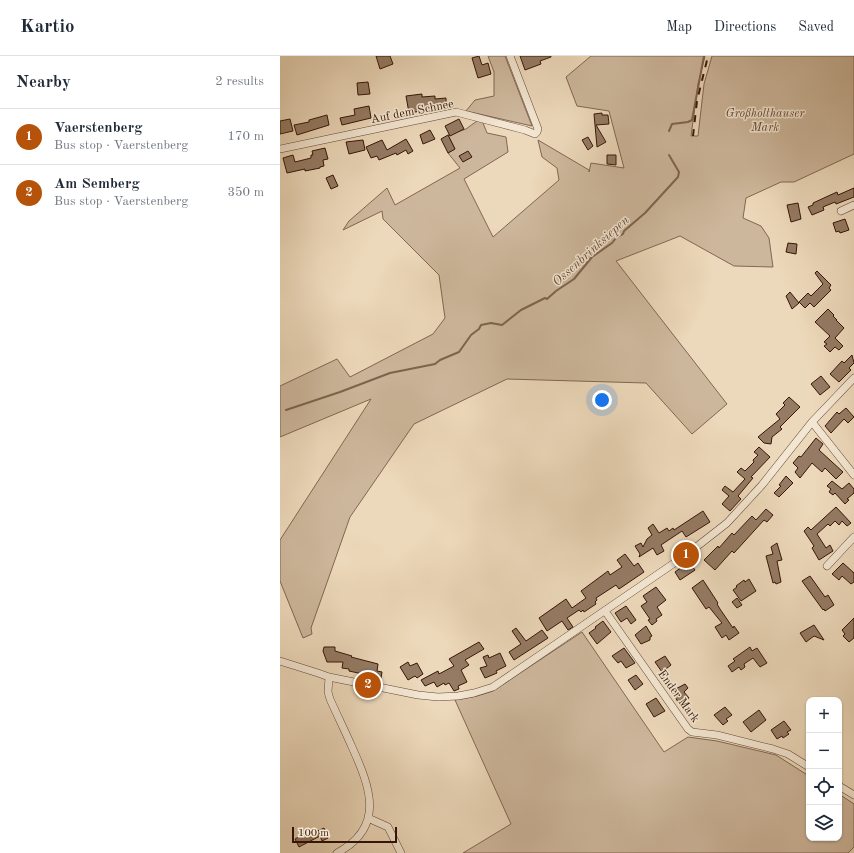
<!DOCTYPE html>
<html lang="en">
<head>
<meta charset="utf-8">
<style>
	:root { --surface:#fff; --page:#f2f2f3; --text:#1f2937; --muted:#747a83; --line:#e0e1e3; --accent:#b45309 }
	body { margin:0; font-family:"Old Standard TT",serif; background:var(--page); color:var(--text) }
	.controls { position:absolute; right:12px; bottom:12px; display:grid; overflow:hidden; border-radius:8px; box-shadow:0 1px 3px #0004 }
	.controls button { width:36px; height:36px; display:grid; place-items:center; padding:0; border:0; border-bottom:1px solid var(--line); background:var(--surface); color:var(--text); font:20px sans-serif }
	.scale { position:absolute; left:12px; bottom:10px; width:105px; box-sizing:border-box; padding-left:4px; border:2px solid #371607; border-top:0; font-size:11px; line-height:14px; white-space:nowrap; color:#371607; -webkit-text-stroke:3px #f3e6d2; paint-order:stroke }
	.you { position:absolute; left:322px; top:344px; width:14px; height:14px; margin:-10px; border:3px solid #fff; border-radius:50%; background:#1a73e8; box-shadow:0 0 0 6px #1a73e833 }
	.badge { display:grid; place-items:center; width:26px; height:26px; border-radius:50%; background:var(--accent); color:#fff; font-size:13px; font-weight:700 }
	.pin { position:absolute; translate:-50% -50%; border:2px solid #fff; box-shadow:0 1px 4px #0006 }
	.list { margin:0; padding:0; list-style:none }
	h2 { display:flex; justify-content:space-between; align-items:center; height:52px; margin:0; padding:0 16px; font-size:17px }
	h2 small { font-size:13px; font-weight:400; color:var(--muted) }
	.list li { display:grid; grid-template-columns:26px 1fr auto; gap:12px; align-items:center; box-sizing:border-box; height:56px; padding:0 16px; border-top:1px solid var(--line) }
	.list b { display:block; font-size:15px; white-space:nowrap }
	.list p { margin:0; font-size:13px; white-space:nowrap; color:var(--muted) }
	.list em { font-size:13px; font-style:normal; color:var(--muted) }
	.icon { flex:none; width:22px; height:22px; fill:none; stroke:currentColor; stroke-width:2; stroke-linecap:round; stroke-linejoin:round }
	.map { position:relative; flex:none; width:574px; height:797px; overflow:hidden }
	header { display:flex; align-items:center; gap:24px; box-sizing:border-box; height:56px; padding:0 20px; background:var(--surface); border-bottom:1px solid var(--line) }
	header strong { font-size:19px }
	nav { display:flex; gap:22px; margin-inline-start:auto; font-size:14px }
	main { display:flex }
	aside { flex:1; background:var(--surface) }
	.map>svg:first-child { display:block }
</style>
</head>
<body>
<header>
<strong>Kartio</strong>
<nav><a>Map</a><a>Directions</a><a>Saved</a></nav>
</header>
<main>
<aside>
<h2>Nearby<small>2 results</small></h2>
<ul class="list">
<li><span class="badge">1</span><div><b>Vaerstenberg</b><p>Bus stop · Vaerstenberg</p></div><em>170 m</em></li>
<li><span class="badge">2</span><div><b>Am Semberg</b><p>Bus stop · Vaerstenberg</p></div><em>350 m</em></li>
</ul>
</aside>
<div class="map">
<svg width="574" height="797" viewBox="0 0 574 797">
	<rect width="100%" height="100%" fill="#ecd8ba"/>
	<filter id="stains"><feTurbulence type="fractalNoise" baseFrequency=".005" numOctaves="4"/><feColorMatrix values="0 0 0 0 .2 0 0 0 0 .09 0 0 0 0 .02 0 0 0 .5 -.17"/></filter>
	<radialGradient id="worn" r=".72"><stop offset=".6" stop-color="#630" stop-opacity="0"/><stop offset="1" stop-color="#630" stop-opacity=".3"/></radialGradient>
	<!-- green -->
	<path fill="#cdb79c" stroke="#826652" d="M208,0H225L252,70L186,55L195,44L214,40V16Z
		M311,0H425L418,28L411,80H418L424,28L432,0H574V98L514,126H501L466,142L463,162L481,170L489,182L493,211L454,210L400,180L336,205L447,348L412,378L366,327L227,323L134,368L70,461L31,572L32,578L23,582L0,525V484L91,343L0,381V330L57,303L70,321L153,278L165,262L159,219L103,163L102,155L63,174L69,165L107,132L115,149L180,112L168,97L175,93L168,79L186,73L201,62L207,77L226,81L228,96L184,123L213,181L279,124L277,112L262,101L258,84L309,114V116L311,107L344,112L329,55L297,50L286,21Z
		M302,576L384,696L408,681L437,685L496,699L529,720V782H559V738L574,748V791L568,797H183L231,768L175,644L197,640L213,635Z"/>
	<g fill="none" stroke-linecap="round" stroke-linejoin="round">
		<!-- stream -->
		<path stroke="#7e634e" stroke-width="2" d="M389,75L392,68L408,66L412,64L424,0
			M6,354L60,336L110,317L155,308L160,304L179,296L191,279L199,273L201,269L211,267L222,269L241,254L265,242L267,243L276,235L294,223L312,201L332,187L336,182L343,178L344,175L365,157L398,121L399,116L389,99"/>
	</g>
	<!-- building -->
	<path fill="#957b64" stroke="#371607" d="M96,0H110L113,8L100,13Z
		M199,0L202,9L208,7L211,18L198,22L192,2Z
		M240,0H271V1L260,5L261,8L245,14Z
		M88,26L90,38L78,39L77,27Z
		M142,38V41L155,40V43L166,42V51L129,57L126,40Z
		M89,50L91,62L62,69L60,62L75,59L74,53Z
		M322,57V59H328L329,68L316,69L326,86L317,91L314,58Z
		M47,59L49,69L17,79L14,69L29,66V64Z
		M10,63L13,75L0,78V65Z
		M179,63L184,73L170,80L165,70Z
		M150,74L155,83L143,88L140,79Z
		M168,79L175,93L168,97L161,83Z
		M308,81L313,90L308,94L302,84Z
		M126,83L133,95L128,98L126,94L117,99L116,97L99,104L97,100L91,102L86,91L102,84L107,94Z
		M83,84L85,94L69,98L66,86Z
		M45,92L48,103L43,104L44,110L40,111V112L25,115V113L7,117L3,102L13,99L15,106L31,102V99H33L32,95Z
		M188,95L192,101L183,106L179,100Z
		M327,99H336V109L327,108Z
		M53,119L58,130L51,133L46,122Z
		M574,132V141L556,148L555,146L543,151L544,154L532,159L528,151L533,149V147L557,136L558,139Z
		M518,147L521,163L511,166L507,149Z
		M565,163L569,174L560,177L559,175L556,176L553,167Z
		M508,187L517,188L516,198L506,196Z
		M537,215L551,229L549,232L551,234L534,251L530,247L525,252L519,246L528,237L531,240L543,228L535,217Z
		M510,236L519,247L512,253L506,240Z
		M548,253L554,259L553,260L557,264H556L564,272L555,282L563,290L559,294L555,291L550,296L544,290L547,288L544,286L550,280L535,266Z
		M572,299L574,307L569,312L571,314L559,326L550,318L562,305L564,307Z
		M541,320L550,331L540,339L531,328Z
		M509,341L520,351L500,371L502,373L492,381L491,388L484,387L478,381L500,363L496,358L505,349L503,347Z
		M566,352L574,361L568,367L564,363L551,377L545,370L557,356L559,358Z
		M536,382L543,388L539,394L563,416L556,423L545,412L542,416L532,407L520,422L515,416L518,412L513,407L519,400L521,401Z
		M479,391L490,401L471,421L473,422L458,440L461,443L450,455L442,448L449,440L442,434L445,430L453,436L465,423L457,416L461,412L465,415L474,406L473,404L478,399L474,396Z
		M506,420L513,427L499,441L494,437L501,430L499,429Z
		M552,425L562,433L569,427L574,433V437L567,443L569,444L565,448L555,437L553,439L549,436L551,433L547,430Z
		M556,451L571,467L567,470L562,465L559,469L555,465L550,470L548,468L537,478L546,492L550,489L553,495L539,504L532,492L534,490L524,475L528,471L531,474Z
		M486,453L493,459L487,466L484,464L454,497L452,495L435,514L424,504L438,490L439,492L452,477L454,479L472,460L476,464Z
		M423,455L430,466L406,481L402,475L381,489L384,495L377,499L373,492L359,501L360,498L355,490L361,487L363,491L367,483L372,479L368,472L373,468L379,477L387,472L389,475L393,472L394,474Z
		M497,487L502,504L497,505L501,526L496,528L495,526L493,527L486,500L493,498L491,491Z
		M345,498L354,510L358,507L364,516L339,533L336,529L316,542L317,544L315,546L316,548L304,556L303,554L301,556L299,554L287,562L293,571L288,574L282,565L267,575L259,562L286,543L292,552L306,542L301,535L328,515L330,519L342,511L337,504Z
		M409,506L415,514L400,524L395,516Z
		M563,507L574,517V526L571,528L562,520L559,524L552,518Z
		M530,520L545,541L548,539L554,549L545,555L544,553L543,554L522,525Z
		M469,523L476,535L461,545L453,534L457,531L456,530L464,524L465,526Z
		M423,524L438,547L437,548L440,553L453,572L454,570L459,577L449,584L446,579L442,582L435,571L442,567L429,551L426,553L412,532Z
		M376,531L386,544L377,551L382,559L376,563L377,565L372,569L368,564L370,563L361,550L367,546L363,540Z
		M457,542L462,549L457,552L452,546Z
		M346,550L356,564L351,568L347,562L341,566L335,557Z
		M574,562V582L569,586L563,580L565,578L562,574Z
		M323,565L331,576L317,588L309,577L316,572L315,571Z
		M534,569L544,584L534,580L526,586L520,577Z
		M366,570L372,580L370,581V584L361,588L355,579Z
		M236,572L246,585L262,574L268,582L234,604L229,596L241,588L232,575Z
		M199,586L204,593L185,604L189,609L181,614L187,626L178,630L179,633L174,635L169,627L165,629L164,627L157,631L154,626L145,630L141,624L158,615L159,618L174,610L169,603Z
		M44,591H55V595L72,600L71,601L98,608L97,615L102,616L101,622L69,615V613L62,612L63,606H47L43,595Z
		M470,591L472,595L477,592L487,607L480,611L473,602L464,608L465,611L461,614L459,611L452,616L448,610L455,605L453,603Z
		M344,592L355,607L346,612L341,605L338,607L332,600Z
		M220,597L226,610L216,615L217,617L205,622L200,612L207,610L203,601L208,599L209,602Z
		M385,600L391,609L382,616L375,606Z
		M128,606L130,610L137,607L143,618L137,622L135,620L128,624L120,611Z
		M356,619L363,628L355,634L348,624Z
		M405,628L408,632L404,636L409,642L399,648L392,635Z
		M376,642L385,655L374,661L366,648Z
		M445,651L452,659L446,663L448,665L443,669L434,659Z
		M479,654L486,664L471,676L463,666Z
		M504,665L511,674L507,676L509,678L503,682L502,680L497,683L491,674Z
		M44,772L48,782L42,785L40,780L19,791L15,783L31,774L33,777Z"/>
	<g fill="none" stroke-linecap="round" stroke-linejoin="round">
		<!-- minor casing -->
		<g stroke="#644634" stroke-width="8">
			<path id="minor" d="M0,93L176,56L245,74L255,78L257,76L258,73L230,0
				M561,155L574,149
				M532,366L574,419
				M547,510L574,481
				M325,555L408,673L412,676L437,679L493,693L508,698L529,711
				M0,605L38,617L49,621L138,639L158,641L178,640L194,637L213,631L406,499L447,467L482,429L532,366L574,322
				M49,621L48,636L50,643C57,659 65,675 72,691C90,731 106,771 57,797
				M559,730L574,739
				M88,762L108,771L121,797"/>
		</g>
		<!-- minor -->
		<use href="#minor" stroke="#f3e6d2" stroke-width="7"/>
		<!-- rail -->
		<path stroke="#371607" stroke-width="2" stroke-dasharray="7 7" stroke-linecap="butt" d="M413,80L417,45L428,0"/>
	</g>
	<g text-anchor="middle" stroke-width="3" stroke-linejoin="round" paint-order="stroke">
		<!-- street labels -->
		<g font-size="12" fill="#371607" stroke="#f3e6d2">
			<text transform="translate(132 55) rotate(-11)" y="4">Auf dem Schnee</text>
			<text transform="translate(399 640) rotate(54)" y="4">Ender Mark</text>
		</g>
		<!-- park labels -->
		<g font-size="12" font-style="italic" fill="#644634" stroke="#f3e6d2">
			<text x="485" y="61">Großholthauser<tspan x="485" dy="14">Mark</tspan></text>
		</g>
		<!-- water labels -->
		<g font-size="13" font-style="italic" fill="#674936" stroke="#f3e6d2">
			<text transform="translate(310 194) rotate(-42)" y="5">Ossenbrinksiepen</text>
		</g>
	</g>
	<rect width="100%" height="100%" filter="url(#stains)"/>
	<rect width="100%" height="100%" fill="url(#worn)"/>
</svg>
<div class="controls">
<button>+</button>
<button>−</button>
<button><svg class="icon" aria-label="locate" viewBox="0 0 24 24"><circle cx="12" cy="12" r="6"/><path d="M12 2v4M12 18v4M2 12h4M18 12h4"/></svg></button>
<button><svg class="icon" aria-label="layers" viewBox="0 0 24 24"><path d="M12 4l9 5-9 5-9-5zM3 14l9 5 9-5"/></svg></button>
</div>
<div class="scale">100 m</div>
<div class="you"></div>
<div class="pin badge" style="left:406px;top:499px">1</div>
<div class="pin badge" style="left:88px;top:629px">2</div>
</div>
</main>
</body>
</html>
